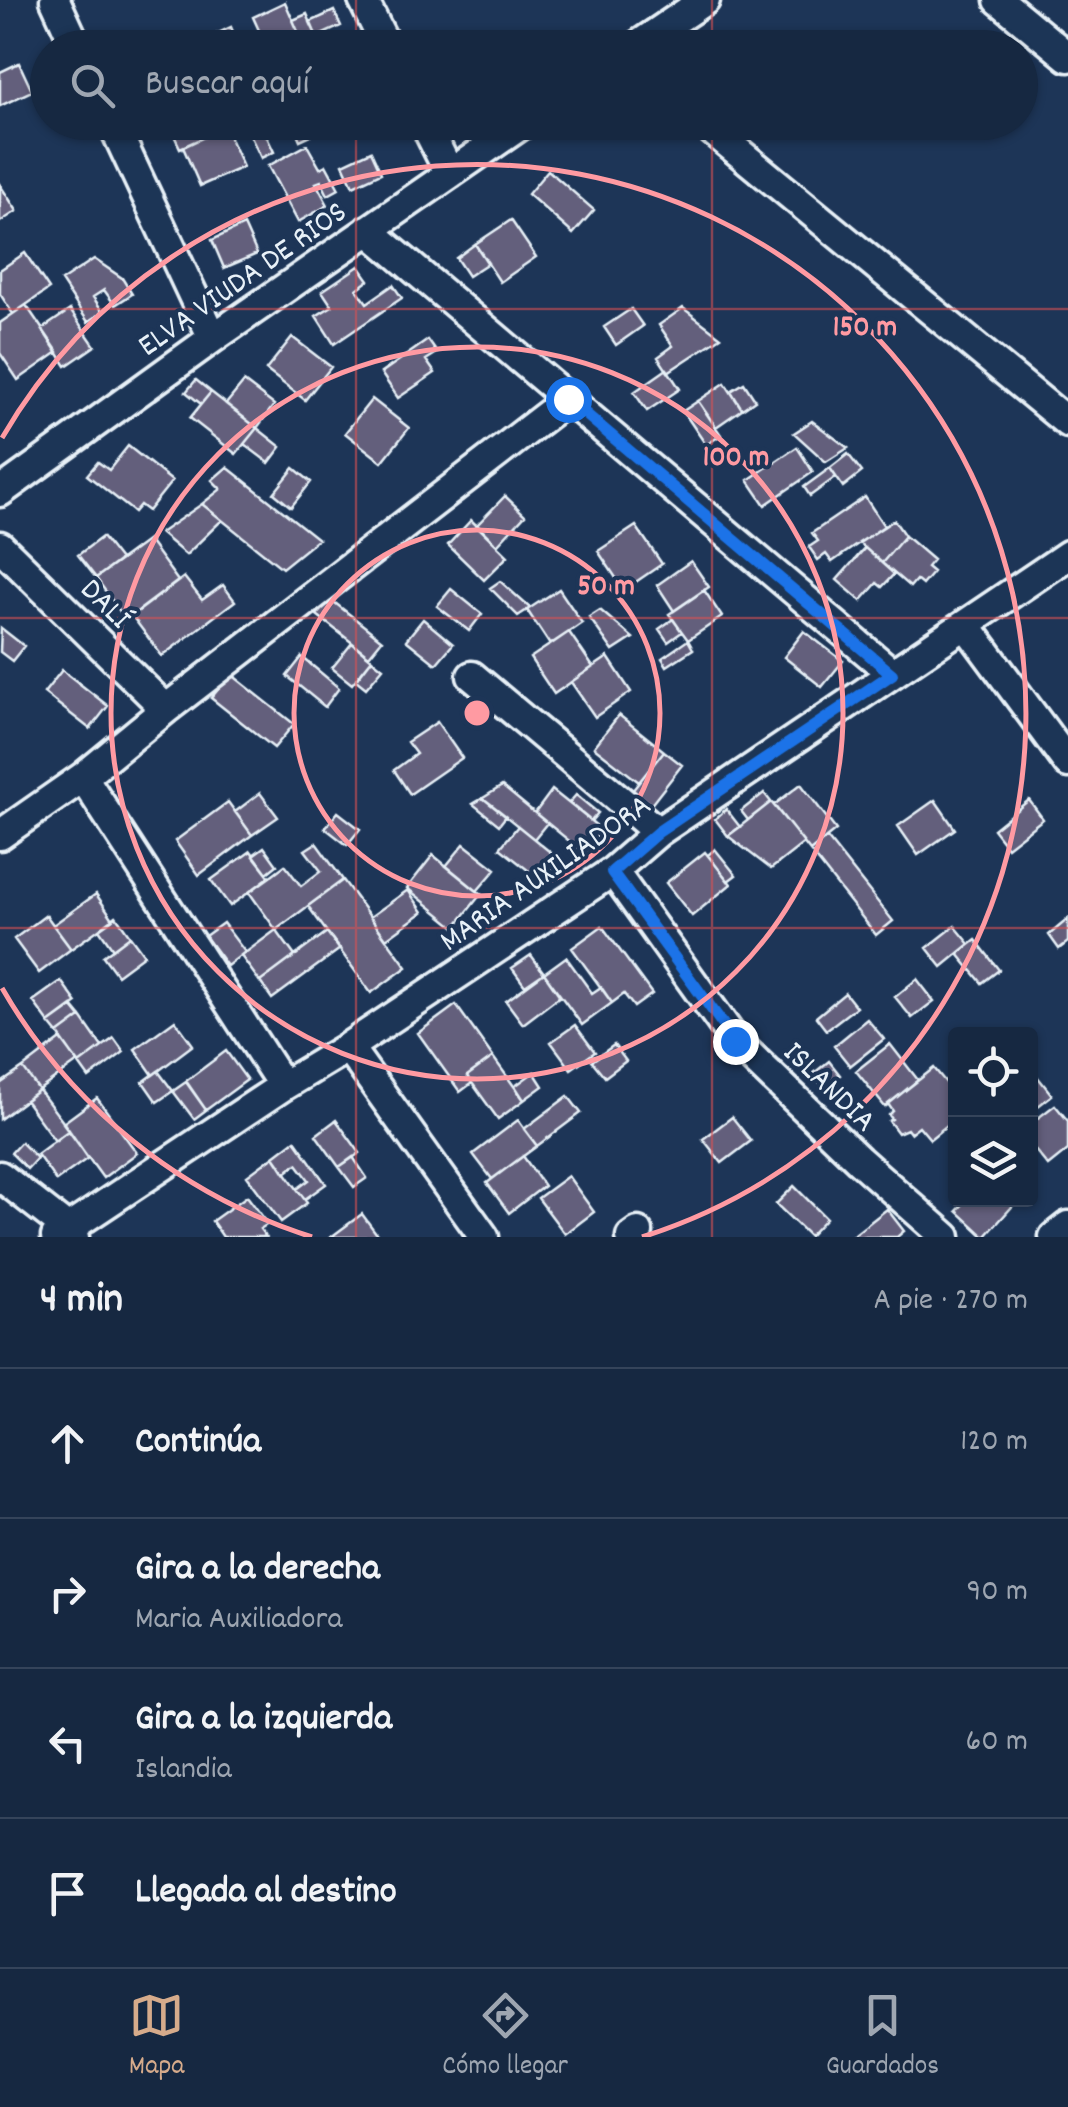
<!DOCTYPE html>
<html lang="es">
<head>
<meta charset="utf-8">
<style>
	:root { --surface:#162841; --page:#1f3048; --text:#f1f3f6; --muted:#9ea6b1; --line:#35445a; --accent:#d6ab8b }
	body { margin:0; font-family:Dekko,sans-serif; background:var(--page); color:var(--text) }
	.controls { position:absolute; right:30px; bottom:30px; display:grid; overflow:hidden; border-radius:10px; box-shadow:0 2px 8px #0004 }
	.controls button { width:90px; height:90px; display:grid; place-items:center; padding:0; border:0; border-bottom:2px solid var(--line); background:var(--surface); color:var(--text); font:50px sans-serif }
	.stop { position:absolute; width:30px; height:30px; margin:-22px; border:8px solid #1a73e8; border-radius:50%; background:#fff }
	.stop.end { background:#1a73e8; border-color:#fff; box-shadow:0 2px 10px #0008 }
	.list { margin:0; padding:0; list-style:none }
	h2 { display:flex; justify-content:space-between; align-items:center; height:130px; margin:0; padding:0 40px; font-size:42px }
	h2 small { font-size:32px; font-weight:400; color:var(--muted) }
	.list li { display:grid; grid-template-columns:65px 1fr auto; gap:30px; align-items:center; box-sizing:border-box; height:150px; padding:0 40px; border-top:2px solid var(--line) }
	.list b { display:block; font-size:38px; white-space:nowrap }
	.list p { margin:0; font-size:32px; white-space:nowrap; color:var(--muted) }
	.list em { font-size:32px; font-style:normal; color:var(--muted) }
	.icon { flex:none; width:55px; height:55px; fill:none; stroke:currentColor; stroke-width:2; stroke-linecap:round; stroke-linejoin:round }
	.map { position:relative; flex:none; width:1068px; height:1237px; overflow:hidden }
	.search { position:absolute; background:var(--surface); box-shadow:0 2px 8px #0004; left:30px; right:30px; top:30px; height:110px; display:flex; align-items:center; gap:25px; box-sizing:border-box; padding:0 35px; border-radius:55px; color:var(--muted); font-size:38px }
	.sheet { height:730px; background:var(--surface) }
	nav { display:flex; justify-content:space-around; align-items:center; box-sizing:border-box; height:140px; border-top:2px solid var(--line); background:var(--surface); font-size:28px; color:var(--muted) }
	nav a { display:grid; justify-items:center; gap:5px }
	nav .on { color:var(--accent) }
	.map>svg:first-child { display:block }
</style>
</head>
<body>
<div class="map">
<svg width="1068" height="1237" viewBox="0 0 1068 1237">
	<rect width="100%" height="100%" fill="#1d3557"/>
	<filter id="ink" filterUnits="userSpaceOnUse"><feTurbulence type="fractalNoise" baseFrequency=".01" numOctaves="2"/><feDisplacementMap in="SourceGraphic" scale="20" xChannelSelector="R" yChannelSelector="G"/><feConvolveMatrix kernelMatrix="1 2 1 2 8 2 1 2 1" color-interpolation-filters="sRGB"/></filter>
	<g filter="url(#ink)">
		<!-- building -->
		<path fill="#635f7b" stroke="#e8f1f8" stroke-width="2.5" d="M285,2L303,43L295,48H267L253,17Z
			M334,11L341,26L317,37L310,22Z
			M307,14L317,37L303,43L293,20Z
			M231,27L240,48H222L216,34Z
			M19,63L32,91L0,106V72Z
			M168,122H192L200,139L180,148Z
			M244,122H260L274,152L261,158Z
			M292,122H339L300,140Z
			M225,127L243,167L200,186L183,147Z
			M307,145L320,168L326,165L339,189L328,195L321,181L316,183L328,205L298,222L268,166Z
			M371,151L381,173L353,186L343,164Z
			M548,170L594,210L573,234L528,194Z
			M0,185L17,211L0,222Z
			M511,220L536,257L500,282L475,244Z
			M244,225L257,254L224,268L212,240Z
			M475,244L488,263L468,276L456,258Z
			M25,253L49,289L13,314L0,294V270Z
			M94,259L122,278L132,294L115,305L104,290L93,297L103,312L88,322L61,281Z
			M359,266L369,280L357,289L367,303L393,285L402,298L334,344L316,316L332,306L322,291Z
			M26,305L58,352L18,380L0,353V323Z
			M683,308L721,337L668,372L658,357L673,346L659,325Z
			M631,309L643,326L616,345L604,327Z
			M70,310L95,346L66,366L42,329Z
			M292,337L331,367L305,400L266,370Z
			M428,340L437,353L426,360L435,373L398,398L381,373Z
			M667,369L680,389L647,411L634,392Z
			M196,380L211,392L201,404L186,392Z
			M244,382L274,405L257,428L226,404Z
			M725,383L742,409L716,427L698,401Z
			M744,383L755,400L742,409L731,391Z
			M211,392L257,428L236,454L190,418Z
			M372,399L409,428L382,462L345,433Z
			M698,401L721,435L706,445L683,411Z
			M812,421L848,448L826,462L794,433Z
			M257,428L281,447L269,463L244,444Z
			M128,446L172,481L148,511L140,505L134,512L87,475L98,462L109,470Z
			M797,447L813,472L765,505L748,480Z
			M848,454L862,472L843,487L830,468Z
			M227,467L318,539L282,568L202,504L221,489L212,480Z
			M294,468L311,482L291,507L274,493Z
			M830,468L836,477L810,496L804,487Z
			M505,496L525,515L497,545L477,525Z
			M865,497L884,526L832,562L826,554L818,560L809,547L818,541L812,533Z
			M202,504L222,520L186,555L160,533Z
			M471,520L508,556L484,580L448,545Z
			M894,520L905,536L882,563L859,543Z
			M636,526L662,564L624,590L598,551Z
			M905,536L933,560L927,567L933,572L922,585L916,580L910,587L882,563Z
			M102,537L120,560L96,578L78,555Z
			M148,540L178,581L126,620L96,578Z
			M865,548L894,574L882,587L877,583L861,601L837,580Z
			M691,561L709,587L674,611L657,585Z
			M184,577L202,600L223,585L235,601L162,656L132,616Z
			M500,581L530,608L518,616L490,588Z
			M451,589L482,614L469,631L437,606Z
			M559,589L582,623L550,645L527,610Z
			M704,590L722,617L688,640L669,614Z
			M330,599L382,640L369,656L317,615Z
			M600,610L633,638L613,651L589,617Z
			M423,619L453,644L436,664L406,640Z
			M673,619L682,632L668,642L659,629Z
			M1,628L24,646L12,661L0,652Z
			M804,631L843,661L822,687L784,657Z
			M569,632L593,667L554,694L530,658Z
			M688,640L693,649L667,666L662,658Z
			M352,643L372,659L352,684L332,668Z
			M302,657L339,688L325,707L287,676Z
			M608,657L631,692L595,717L571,682Z
			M372,659L383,668L366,688L356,680Z
			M62,670L108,706L90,729L44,693Z
			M231,674L294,724L274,748L211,698Z
			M619,715L664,751L639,782L594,747Z
			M437,722L462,758L410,794L394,770L416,754L407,742Z
			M664,751L682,765L650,806L632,791Z
			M801,784L836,830L810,851L774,805Z
			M502,786L547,823L534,839L483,798Z
			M552,790L602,830L584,853L535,813Z
			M260,793L278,817L252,835L235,812Z
			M764,793L771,802L748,820L741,811Z
			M576,795L598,813L591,821L569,803Z
			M483,798L506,816L499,825L473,804Z
			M935,800L955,829L918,855L898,826Z
			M1029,800L1043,819L1007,847L993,829Z
			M228,802L252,835L199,875L175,841Z
			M771,802L804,843L771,869L728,836Z
			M726,809L740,827L728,836L715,819Z
			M338,812L360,829L347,845L325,828Z
			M518,826L560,860L543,882L500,848Z
			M827,838L893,921L876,935L810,851Z
			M316,843L343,880L276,930L249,892L285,865L301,886L321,871L305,850Z
			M464,844L496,869L477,891L446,866Z
			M264,847L277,865L267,873L253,855Z
			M715,849L736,875L728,881L708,855Z
			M251,851L270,877L230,906L211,880Z
			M705,852L731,884L692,916L666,883Z
			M433,855L481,894L455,927L407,888Z
			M343,880L407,967L371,993L308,906Z
			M408,890L423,912L386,939L370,917Z
			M96,894L113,919L71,949L53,925Z
			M46,915L71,949L39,973L14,939Z
			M116,916L130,936L113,949L99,929Z
			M1068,919V942L1059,949L1049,935Z
			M223,923L245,952L227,966L205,936Z
			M602,926L652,994L634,1007L624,994L612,1003L572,948Z
			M955,926L970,944L942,967L927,948Z
			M276,930L295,956L260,982L241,956Z
			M327,932L340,949L272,999L260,982Z
			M130,936L144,955L117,975L103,956Z
			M976,940L999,970L982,983L958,954Z
			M531,955L544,973L525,986L512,968Z
			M566,957L592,993L601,987L612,1003L582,1025L544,973Z
			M544,973L560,996L523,1024L506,1001Z
			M917,979L934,1001L912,1018L895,997Z
			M61,981L77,1003L49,1023L33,1001Z
			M845,993L856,1007L826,1030L816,1017Z
			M456,1005L493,1057L467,1076L472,1083L460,1092L418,1033Z
			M72,1006L81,1017L58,1034L49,1023Z
			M81,1017L102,1047L79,1064L58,1034Z
			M867,1019L884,1039L850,1066L834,1046Z
			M175,1020L193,1045L153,1075L135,1049Z
			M575,1025L595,1052L571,1069L551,1042Z
			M114,1038L124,1052L89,1078L79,1064Z
			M61,1039L78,1062L39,1090L23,1068Z
			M890,1044L918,1080L885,1107L856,1071Z
			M614,1045L626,1061L605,1077L592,1061Z
			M226,1051L247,1080L206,1110L186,1081Z
			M493,1057L524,1100L498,1119L467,1076Z
			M829,1061L840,1075L824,1088L813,1074Z
			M23,1068L39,1090L0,1119V1084Z
			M934,1068L956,1095V1118L930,1139L919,1126L910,1133L907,1129L898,1133L889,1121L892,1119L889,1115L893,1111L888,1104Z
			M158,1071L173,1091L157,1102L143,1082Z
			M534,1072L543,1086L524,1100L515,1086Z
			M1037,1076L1052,1095L1032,1111L1030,1081Z
			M186,1082L206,1110L194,1119L173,1091Z
			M39,1090L69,1130L55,1141L25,1100Z
			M568,1096L581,1113L537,1146L524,1129Z
			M97,1098L137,1153L103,1178L63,1123Z
			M1055,1105L1068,1121V1150L1048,1166L1030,1144V1124Z
			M732,1117L751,1141L722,1163L703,1139Z
			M336,1120L360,1153L339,1167L316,1135Z
			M518,1120L537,1146L492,1179L473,1154Z
			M69,1130L88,1158L56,1181L37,1154Z
			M295,1140L326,1184L305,1199L297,1189L309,1180L297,1164L285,1173L274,1156Z
			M21,1142L37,1158L27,1169L11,1153Z
			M274,1156L307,1203L281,1222L247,1176Z
			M523,1156L544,1186L509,1213L487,1183Z
			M353,1157L367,1178L354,1187L339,1167Z
			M568,1176L594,1212L565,1234L538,1198Z
			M794,1186L826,1218L809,1236L776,1204Z
			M247,1196L268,1224L260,1229L266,1237H223L212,1221Z
			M967,1200H1018L985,1237L957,1211Z
			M887,1209L904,1231L897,1237H851Z
			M362,1214L379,1237H331Z"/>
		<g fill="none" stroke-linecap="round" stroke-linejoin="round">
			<!-- minor casing -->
			<g stroke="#e8f1f8" stroke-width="35">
				<path id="minor" d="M55,0L77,48
					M363,0L387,48
					M999,0L1068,57
					M634,48L705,0
					M112,122L213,338
					M424,122L450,174
					M702,122L1068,423
					M368,230L892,673
					M0,492L213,338L525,122
					M0,546L166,709
					M966,625L1068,763
					M472,676L658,832
					M83,777L283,1086
					M0,835L83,777L166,709L568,399
					M613,871L735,1041L859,1160L946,1237
					M348,1047L484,1237
					M0,1176L68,1229L74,1237
					M56,1237L283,1086L348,1047L613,871L658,832L1068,555
					M631,1237L638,1232
					M1054,1237L1068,1226"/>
			</g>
			<!-- minor -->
			<use href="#minor" stroke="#1d3557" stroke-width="28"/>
		</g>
	</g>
	<g fill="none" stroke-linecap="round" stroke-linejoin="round" filter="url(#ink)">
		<!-- route -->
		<path stroke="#1a73e8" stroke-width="12" d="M568,399L892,674L658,832L612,872L735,1041"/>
	</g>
	<!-- grid -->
	<path fill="none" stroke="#da5052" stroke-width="2.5" stroke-opacity="0.55" d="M356,0V48M712,0V48M356,122V1237M712,122V1237M0,309H1068M0,618H1068M0,928H1068"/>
	<!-- distance rings -->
	<g fill="none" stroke="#ff9aa2" stroke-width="5">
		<circle cx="477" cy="713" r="183"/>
		<circle cx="477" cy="713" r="366"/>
		<path d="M312 1237A549 549 0 0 1 2 988M2 438A549 549 0 1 1 642 1237"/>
	</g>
	<g text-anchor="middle" stroke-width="8" stroke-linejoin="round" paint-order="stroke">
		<!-- street labels -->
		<g font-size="32" fill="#e8f1f8" stroke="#1d3557">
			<text transform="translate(241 277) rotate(-35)" y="11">ELVA VIUDA DE RIOS</text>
			<text transform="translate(107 602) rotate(45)" y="11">DALÍ</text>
			<text transform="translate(544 871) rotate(-35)" y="11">MARIA AUXILIADORA</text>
			<text transform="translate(831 1085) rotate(44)" y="11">ISLANDIA</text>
		</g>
	</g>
	<circle cx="477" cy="713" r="15" fill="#ff9aa2" stroke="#1d3557" stroke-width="5"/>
	<g font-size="30" text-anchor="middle" font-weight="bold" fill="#ff9aa2" stroke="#1d3557" stroke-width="8" stroke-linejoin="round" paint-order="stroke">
		<text x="865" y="335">150 m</text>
		<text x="736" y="465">100 m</text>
		<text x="606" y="594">50 m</text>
	</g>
</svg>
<div class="controls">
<button><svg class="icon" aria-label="locate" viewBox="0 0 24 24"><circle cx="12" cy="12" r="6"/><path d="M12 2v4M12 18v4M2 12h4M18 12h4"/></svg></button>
<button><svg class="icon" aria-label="layers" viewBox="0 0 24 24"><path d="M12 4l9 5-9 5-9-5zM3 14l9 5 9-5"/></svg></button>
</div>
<div class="stop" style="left:568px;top:399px"></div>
<div class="stop end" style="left:735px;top:1041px"></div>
<div class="search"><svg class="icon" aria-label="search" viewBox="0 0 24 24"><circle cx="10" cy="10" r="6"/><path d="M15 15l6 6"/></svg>Buscar aquí</div>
</div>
<section class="sheet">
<h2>4 min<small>A pie · 270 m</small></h2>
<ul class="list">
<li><svg class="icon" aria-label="ahead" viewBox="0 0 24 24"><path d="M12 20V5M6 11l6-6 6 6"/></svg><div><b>Continúa</b></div><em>120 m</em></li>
<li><svg class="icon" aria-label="right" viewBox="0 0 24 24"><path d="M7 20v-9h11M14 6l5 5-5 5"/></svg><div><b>Gira a la derecha</b><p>Maria Auxiliadora</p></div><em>90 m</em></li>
<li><svg class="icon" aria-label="left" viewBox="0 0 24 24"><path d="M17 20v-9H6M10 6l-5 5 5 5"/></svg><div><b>Gira a la izquierda</b><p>Islandia</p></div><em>60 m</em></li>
<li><svg class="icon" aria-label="arrive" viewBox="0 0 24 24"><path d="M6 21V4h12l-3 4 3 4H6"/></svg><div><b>Llegada al destino</b></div></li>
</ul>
</section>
<nav>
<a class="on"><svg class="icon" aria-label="map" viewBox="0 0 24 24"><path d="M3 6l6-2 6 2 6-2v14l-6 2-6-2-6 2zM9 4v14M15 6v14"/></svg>Mapa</a>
<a><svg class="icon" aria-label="directions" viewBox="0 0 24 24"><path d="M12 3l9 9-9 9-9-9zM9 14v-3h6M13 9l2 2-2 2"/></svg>Cómo llegar</a>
<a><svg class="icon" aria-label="saved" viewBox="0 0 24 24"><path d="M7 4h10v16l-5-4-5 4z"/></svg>Guardados</a>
</nav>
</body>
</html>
